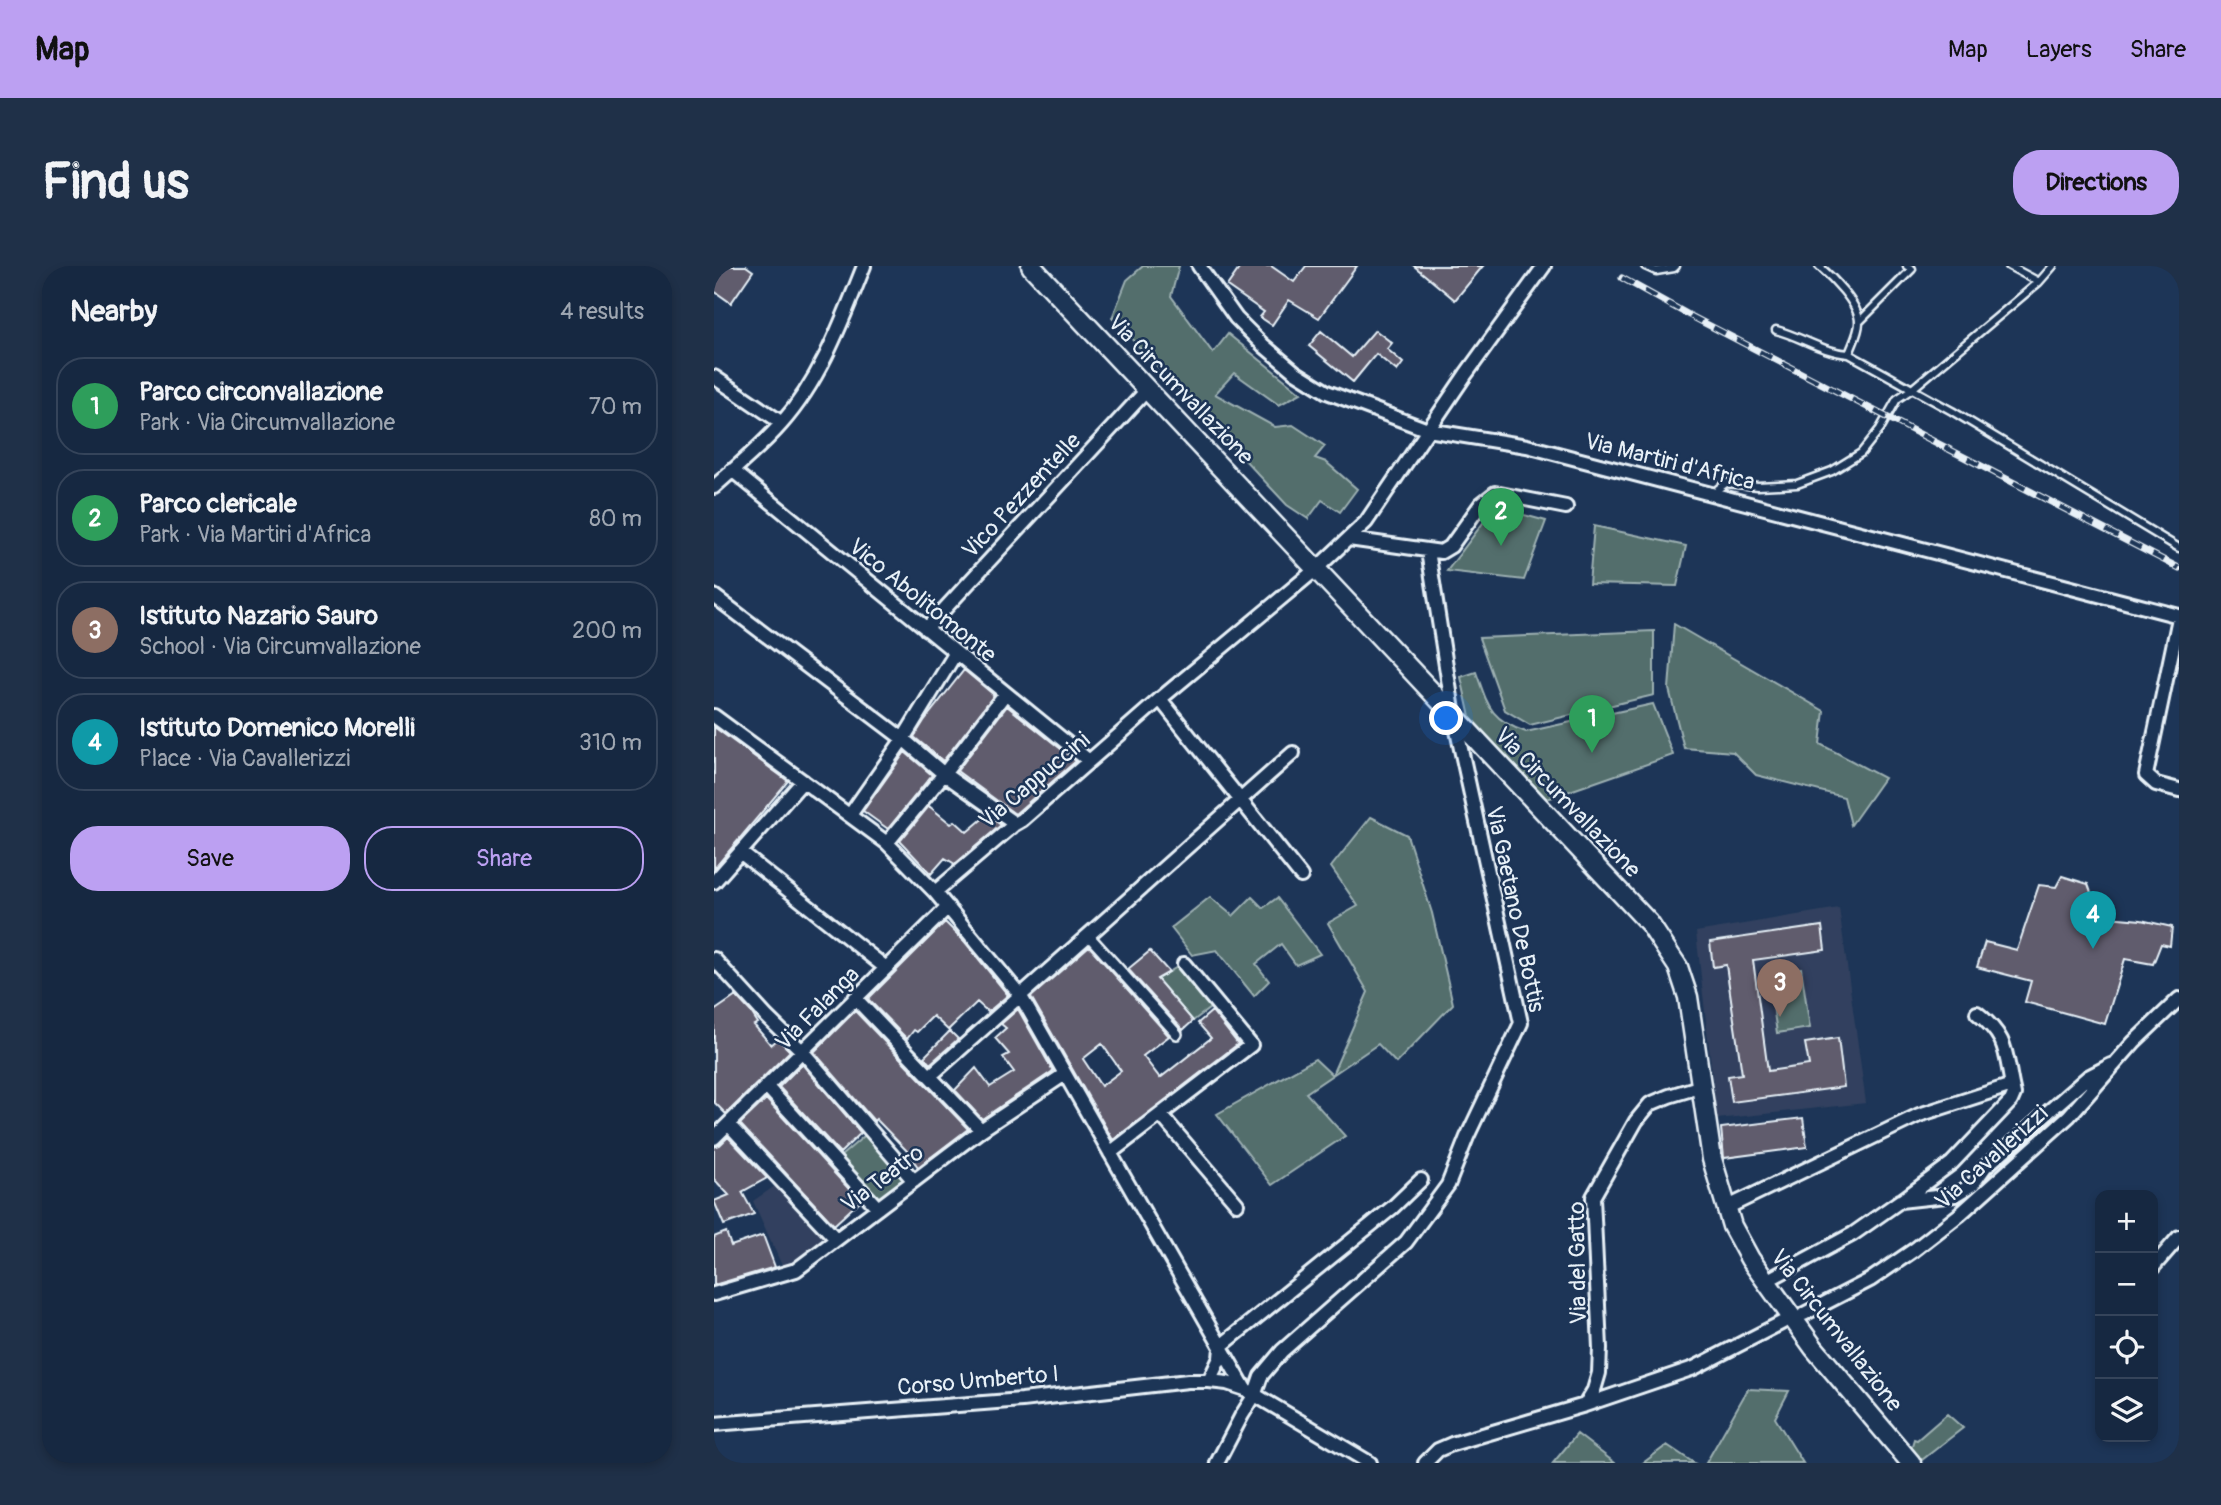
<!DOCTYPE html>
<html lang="en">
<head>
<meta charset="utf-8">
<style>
	:root { --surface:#162841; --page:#1f3048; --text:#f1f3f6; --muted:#9ea6b1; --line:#35445a; --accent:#bca0f2 }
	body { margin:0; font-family:Pangolin,sans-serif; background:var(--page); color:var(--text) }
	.controls { position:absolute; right:21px; bottom:21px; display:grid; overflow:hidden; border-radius:14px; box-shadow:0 4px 10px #0003 }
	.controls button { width:63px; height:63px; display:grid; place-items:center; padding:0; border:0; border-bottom:2px solid var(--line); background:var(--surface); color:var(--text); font:35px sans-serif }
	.you { position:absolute; left:733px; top:453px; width:24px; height:24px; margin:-18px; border:5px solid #fff; border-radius:50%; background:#1a73e8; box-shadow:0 0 0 10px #1a73e833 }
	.badge { display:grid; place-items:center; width:46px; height:46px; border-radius:50%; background:var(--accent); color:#fff; font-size:23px; font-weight:700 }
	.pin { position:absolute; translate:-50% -58px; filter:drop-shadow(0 2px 4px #0008) }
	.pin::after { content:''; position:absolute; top:37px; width:24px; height:21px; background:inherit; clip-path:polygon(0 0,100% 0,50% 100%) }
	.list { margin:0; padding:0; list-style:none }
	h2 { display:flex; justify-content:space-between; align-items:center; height:91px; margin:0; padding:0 28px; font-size:30px }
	h2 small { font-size:23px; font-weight:400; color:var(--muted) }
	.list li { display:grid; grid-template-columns:46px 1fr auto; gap:21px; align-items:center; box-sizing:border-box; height:98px; margin:0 14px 14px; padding:0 14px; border:2px solid var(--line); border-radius:28px }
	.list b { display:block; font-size:26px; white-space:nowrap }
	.list p { margin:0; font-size:23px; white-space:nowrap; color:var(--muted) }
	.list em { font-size:23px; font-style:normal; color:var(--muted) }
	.actions { display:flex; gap:14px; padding:21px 28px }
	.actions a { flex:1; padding:16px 0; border:2px solid var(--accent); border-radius:28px; text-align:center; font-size:24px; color:var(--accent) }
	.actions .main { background:var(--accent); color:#111 }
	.icon { flex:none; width:38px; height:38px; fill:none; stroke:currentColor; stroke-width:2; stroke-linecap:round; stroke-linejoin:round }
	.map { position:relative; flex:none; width:1465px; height:1197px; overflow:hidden; border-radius:28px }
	header { display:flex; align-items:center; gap:42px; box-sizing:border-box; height:98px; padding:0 35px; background:var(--accent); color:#111 }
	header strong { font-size:33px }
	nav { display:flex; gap:38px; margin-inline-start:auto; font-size:24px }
	.intro { display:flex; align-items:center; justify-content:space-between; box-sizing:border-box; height:168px; padding:0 42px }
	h1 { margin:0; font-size:49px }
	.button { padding:18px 32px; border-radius:28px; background:var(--accent); color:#111; font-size:24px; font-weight:700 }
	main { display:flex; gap:42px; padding:0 42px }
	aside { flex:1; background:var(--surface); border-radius:28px; box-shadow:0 4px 10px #0003 }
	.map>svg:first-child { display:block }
</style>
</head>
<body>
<header>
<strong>Map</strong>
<nav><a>Map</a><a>Layers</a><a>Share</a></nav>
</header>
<div class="intro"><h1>Find us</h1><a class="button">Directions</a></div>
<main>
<aside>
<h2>Nearby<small>4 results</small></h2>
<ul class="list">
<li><span class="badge" style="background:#2e9e5b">1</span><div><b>Parco circonvallazione</b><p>Park · Via Circumvallazione</p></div><em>70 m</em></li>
<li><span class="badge" style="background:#2e9e5b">2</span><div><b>Parco clericale</b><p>Park · Via Martiri d'Africa</p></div><em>80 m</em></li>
<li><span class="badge" style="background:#8d6e63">3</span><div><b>Istituto Nazario Sauro</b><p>School · Via Circumvallazione</p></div><em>200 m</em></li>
<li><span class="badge" style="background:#0f9aa8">4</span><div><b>Istituto Domenico Morelli</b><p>Place · Via Cavallerizzi</p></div><em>310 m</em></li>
</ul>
<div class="actions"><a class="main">Save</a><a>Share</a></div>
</aside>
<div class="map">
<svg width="1465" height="1197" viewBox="0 0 1465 1197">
	<rect width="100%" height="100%" fill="#1d3557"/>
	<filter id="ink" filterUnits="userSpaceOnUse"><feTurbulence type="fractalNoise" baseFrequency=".0143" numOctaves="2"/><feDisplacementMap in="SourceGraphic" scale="14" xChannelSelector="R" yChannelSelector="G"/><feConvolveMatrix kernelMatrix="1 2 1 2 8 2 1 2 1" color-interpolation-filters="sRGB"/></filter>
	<g filter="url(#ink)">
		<!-- built -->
		<path fill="#31415e" d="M1125,642L1152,837L1003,853L982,666Z
			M64,918L119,975L84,997L69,1002L39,935Z"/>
		<!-- green -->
		<path fill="#526e6c" stroke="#9db0b2" stroke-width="2" d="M429,0H465L457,30L499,87L514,68L587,127L565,139L520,107L501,128L561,161L579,159L611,180L601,192L612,196L643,223L626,246L608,234L594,253L573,239L398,52L413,14Z
			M781,241L832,255L810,314L733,305Z
			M880,260L972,280L963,320L875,318Z
			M960,358L1110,445L1106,478L1170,512L1137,559L1130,531L1042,509L1019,486L970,482L955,423Z
			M940,365V429L816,459L791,444L765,372Z
			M762,406C774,440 776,454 812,466L939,438L959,489L833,533L756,451L747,411Z
			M657,551L693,569L718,647L739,738L682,797L664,778L592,827L631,870L558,919L503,848L601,793L618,809L654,726L614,657L644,640L617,601Z
			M496,631L519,650L538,631L549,642L563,632L606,688L582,699L567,678L542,698L555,715L540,730L503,684L478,689L457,662Z
			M465,700L500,739L479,755L443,713Z
			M1087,702L1096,762L1063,767L1054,706Z
			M156,865L200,915L164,942L121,895Z
			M1034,1123L1075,1125L1061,1152L1089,1197H992Z
			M1233,1148L1249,1162L1204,1197L1196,1186L1200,1173L1203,1174Z
			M863,1168L901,1197H839Z
			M953,1179L980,1197H929Z"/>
		<!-- building -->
		<path fill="#605c6d" stroke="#e8f1f8" stroke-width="2" fill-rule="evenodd" d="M0,0H32L39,5L17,37L0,25Z
			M527,0H557L580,16L592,0H643L605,52L575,34L558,59L546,51L550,46L513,20Z
			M700,0H769L741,34Z
			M661,64L678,77L673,83L689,97L683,105L662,88L639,116L595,80L607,65L638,91Z
			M250,404L280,429L229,495L200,471L210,455Z
			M293,440L362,495L301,548L243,505Z
			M0,461L74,515L0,603Z
			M191,486L218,509L174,563L149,545Z
			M215,540L237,558L241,555L253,566L273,549L287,559L241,598L231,592L217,608L186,575Z
			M1348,610L1374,618L1379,632L1375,652L1394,651L1427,654L1458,661L1456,680L1447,678L1439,698L1411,693L1391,758L1311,736L1317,715L1263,701L1271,676L1303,684L1325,619L1342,621Z
			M231,656L251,676L294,729L274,746L263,736L234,764L219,750L203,766L200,764L193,773L154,733Z
			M1108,660L1111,684L1039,694L1054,805L1095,799L1091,777L1124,772L1130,821L1018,836L1014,810L1028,808L1012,699L999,701L996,676Z
			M375,680L455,770L429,790L446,812L497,772L484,757L498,745L524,778L399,874L317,731ZM388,778L407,805L387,820L369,793Z
			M436,685L455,706L443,713L479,755L469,764L414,703Z
			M22,730L37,746L44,757L40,759L57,779L64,773L76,785L12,848L0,836V745Z
			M304,743L339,805L268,853L241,824L262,802L276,821L300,806L289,791L295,788L281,772L292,762L287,758Z
			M141,745L254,863L204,901L192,884L162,853L160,855L100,786Z
			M236,765L244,773L216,798L210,791Z
			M88,798L147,867L126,887L65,821Z
			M52,833L146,935L120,959L26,858Z
			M1089,852L1093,881L1010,892L1007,862Z
			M14,871L53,912L28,926L40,948L10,959L0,935L15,929L0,913V881L6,879Z
			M12,966L17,980L49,969L61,1001L0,1019V971Z"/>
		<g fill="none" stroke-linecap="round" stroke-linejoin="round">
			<!-- service casing -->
			<g stroke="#e8f1f8" stroke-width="11">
				<path id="service" d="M931,0L942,5L960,2L962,0
					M1105,0C1118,11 1144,37 1145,55C1146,65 1138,79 1135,88
					M1295,0L1325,16
					M1145,56L1198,3L1193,0
					M1062,64C1088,71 1108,86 1135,88L1238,145L1465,282
					M1001,229L1004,223L1012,217L1044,220L1083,218L1118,205L1147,187L1166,163L1183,133L1198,123L1325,16L1339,0"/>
			</g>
			<!-- pedestrian casing -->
			<g stroke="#e8f1f8" stroke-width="14">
				<path id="pedestrian" d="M374,669L463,768"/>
			</g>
			<!-- minor casing -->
			<g stroke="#e8f1f8" stroke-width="18">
				<path id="minor" d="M485,0L522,52L549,79L581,106L613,126L714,164L813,180L1465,350
					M0,111L68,157
					M18,204L375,495
					M0,221C22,201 47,181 67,158C107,113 128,55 150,0
					M635,273L727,286L737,280L767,238L781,227L852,241
					M0,330L189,473L230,508L301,558
					M1465,352L1432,509L1442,518L1465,524
					M212,363L433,124
					M446,433L587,610
					M0,450L173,577L221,626L306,729L531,1123
					M136,549L189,473L241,388
					M173,577L230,508L291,428
					M26,586L172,702
					M0,616L89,515
					M221,626L301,558L308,554L446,433L601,304L652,256L752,108L830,0
					M0,693L53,751L88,785L200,915
					M141,732L267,864
					M216,810L579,487
					M53,821L164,942
					M447,849L523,938
					M14,858L122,973
					M0,872L234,641
					M396,887L537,779L470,698
					M1187,935L1238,897L1297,835L1300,828L1298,819
					M1012,942L1205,849L1298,819C1291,784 1293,771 1263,747
					M1439,1001L1465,971
					M1052,1015L1139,968L1186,935L1241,929L1259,918L1271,901L1374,811L1397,799
					M0,1028L82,1004L267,864L351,808
					M1090,1048L1156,1014L1200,984L1245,949L1355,850L1420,776L1465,733
					M507,1080L679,941L707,914
					M495,1115L506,1092L507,1081
					M871,1139L880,1124L885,1107L886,1082L879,931L922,855L936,838L955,830L988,820
					M0,1158L308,1134L474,1115H495L513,1117L531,1123L656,1197
					M503,1197L528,1149L540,1130L547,1110L568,1085L692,976L734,919L753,871L807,757L740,451L714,285
					M711,1197L724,1184L738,1178L871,1139L980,1102L1071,1055"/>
			</g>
			<!-- primary casing -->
			<g stroke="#e8f1f8" stroke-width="23">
				<path id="primary" d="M317,0L935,657L964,701L974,731L998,893L1018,960L1036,993L1100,1082L1197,1197"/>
			</g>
			<!-- service -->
			<use href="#service" stroke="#1d3557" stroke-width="6"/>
			<!-- pedestrian -->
			<use href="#pedestrian" stroke="#1d3557" stroke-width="9"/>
			<!-- minor -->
			<use href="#minor" stroke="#1d3557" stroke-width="12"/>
			<!-- primary -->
			<use href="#primary" stroke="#1d3557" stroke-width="18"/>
			<!-- rail casing -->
			<g stroke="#e8f1f8" stroke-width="7">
				<path id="rail" d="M908,12L973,48L1465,302"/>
			</g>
			<!-- rail -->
			<use href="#rail" stroke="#1d3557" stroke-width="4.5" stroke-dasharray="13" stroke-linecap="butt"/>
		</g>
	</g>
	<g text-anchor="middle" stroke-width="5" stroke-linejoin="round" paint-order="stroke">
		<!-- street labels -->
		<g font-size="23" fill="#e8f1f8" stroke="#1d3557">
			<text transform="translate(467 123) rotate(46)" y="8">Via Circumvallazione</text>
			<text transform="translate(956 195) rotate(14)" y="8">Via Martiri d'Africa</text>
			<text transform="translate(307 229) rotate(-47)" y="8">Vico Pezzentelle</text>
			<text transform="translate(209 334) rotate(39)" y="8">Vico Abolitomonte</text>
			<text transform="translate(320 514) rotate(-40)" y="8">Via Cappuccini</text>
			<text transform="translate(854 536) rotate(46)" y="8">Via Circumvallazione</text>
			<text transform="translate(802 643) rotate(78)" y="8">Via Gaetano De Bottis</text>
			<text transform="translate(103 742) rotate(-45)" y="8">Via Falanga</text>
			<text transform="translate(1277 891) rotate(-42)" y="8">Via Cavallerizzi</text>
			<text transform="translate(168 912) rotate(-37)" y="8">Via Teatro</text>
			<text transform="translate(863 997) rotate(-91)" y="8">Via del Gatto</text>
			<text transform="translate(1123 1064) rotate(52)" y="8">Via Circumvallazione</text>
			<text transform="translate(264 1114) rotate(-5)" y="8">Corso Umberto I</text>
		</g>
	</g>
</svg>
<div class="controls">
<button>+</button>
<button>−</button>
<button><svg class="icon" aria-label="locate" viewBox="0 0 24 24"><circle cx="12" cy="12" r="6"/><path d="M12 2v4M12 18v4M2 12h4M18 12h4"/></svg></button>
<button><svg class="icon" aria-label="layers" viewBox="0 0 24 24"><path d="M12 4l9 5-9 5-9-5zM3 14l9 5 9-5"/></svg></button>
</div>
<div class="you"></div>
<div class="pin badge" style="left:878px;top:487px;background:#2e9e5b">1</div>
<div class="pin badge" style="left:787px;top:280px;background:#2e9e5b">2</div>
<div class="pin badge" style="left:1066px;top:751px;background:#8d6e63">3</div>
<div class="pin badge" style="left:1379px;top:683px;background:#0f9aa8">4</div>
</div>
</main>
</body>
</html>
